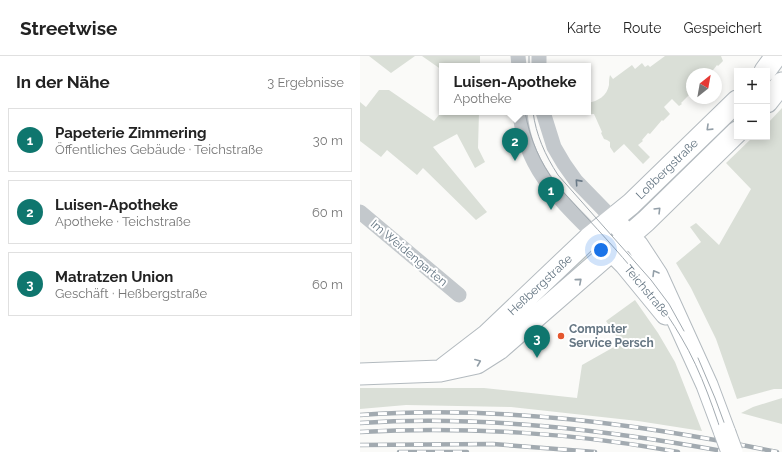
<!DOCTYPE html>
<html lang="de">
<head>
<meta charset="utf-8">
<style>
	:root { --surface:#fff; --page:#f6f6f6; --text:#222; --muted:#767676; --line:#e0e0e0; --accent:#0f766e }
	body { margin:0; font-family:Raleway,sans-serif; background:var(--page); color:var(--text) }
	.controls { position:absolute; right:12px; top:12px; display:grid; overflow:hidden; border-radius:0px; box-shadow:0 2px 10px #0003 }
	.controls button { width:36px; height:36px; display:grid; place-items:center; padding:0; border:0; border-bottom:1px solid var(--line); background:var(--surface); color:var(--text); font:20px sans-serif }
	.compass { position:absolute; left:326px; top:12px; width:36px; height:36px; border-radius:50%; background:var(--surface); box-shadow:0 2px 10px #0003; rotate:31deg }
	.you { position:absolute; left:241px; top:194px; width:14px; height:14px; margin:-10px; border:3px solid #fff; border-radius:50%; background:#1a73e8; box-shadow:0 0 0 6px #1a73e833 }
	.badge { display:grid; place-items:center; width:26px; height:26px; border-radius:50%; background:var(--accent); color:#fff; font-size:13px; font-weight:700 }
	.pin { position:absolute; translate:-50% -33px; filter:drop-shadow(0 1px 2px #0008) }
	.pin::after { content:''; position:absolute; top:21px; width:14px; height:12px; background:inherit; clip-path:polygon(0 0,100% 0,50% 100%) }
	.popup { position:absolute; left:79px; top:7px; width:152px; height:52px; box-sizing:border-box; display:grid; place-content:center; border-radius:0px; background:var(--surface); filter:drop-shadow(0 1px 3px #0005); font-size:13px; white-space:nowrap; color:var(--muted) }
	.popup b { font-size:15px; color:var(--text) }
	.popup::after { content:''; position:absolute; left:50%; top:100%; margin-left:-8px; border:8px solid transparent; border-top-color:var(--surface) }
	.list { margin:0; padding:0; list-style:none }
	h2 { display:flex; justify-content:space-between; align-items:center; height:52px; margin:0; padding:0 16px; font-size:17px }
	h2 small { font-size:13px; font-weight:400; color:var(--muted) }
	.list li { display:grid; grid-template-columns:26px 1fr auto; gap:12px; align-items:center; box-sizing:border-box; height:64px; margin:0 8px 8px; padding:0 8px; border:1px solid var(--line); border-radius:0px }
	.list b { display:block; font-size:15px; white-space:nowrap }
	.list p { margin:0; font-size:13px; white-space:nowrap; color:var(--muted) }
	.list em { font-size:13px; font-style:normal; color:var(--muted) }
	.map { position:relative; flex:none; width:422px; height:396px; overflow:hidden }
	header { display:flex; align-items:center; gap:24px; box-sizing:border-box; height:56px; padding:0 20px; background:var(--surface); border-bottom:1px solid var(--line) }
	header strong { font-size:19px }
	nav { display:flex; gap:22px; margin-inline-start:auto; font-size:14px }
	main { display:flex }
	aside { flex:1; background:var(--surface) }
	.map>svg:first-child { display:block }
</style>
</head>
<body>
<header>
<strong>Streetwise</strong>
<nav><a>Karte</a><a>Route</a><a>Gespeichert</a></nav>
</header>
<main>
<aside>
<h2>In der Nähe<small>3 Ergebnisse</small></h2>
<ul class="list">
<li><span class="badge">1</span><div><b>Papeterie Zimmering</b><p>Öffentliches Gebäude · Teichstraße</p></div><em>30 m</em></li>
<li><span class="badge">2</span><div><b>Luisen-Apotheke</b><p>Apotheke · Teichstraße</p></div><em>60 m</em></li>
<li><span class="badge">3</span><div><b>Matratzen Union</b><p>Geschäft · Heßbergstraße</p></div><em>60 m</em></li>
</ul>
</aside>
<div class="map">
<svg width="422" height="396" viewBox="0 0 422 396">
	<rect width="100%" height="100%" fill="#fafaf8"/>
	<!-- green -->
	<path fill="#dadfd7" d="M9,0H55L31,17Z
		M62,0H120V10H82V14Z
		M305,0H361L363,5L358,10L357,9L350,18H332V32L328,36L330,38L321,47L322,48L319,50L312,43L304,51L310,58L303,65L302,64L290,78L288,77L282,84L283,85L278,89L290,101L283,108L264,88L254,97L250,91V86L247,84L244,83L241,77L242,76L234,58H231L228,47C238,45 247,40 249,29C249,26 249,22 250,19L253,23L272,9L275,13L282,7L285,11L288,9L290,11Z
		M19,34H29L74,65L82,55V56H119L118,92L125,106L115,112L97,78L73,91L127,156L116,164L63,112L57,119L27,94L21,101L0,85V46L6,51Z
		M422,52V333H414L377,343L356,283L331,232L316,207L341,186L330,171L336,167L359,189L391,133L366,107L393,81H407V68Z
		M377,59V67L284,157L279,152Z
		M224,198L227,201L144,279Z
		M275,244L298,277L315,306L342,375L278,365L151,351L46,349L0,353V332H124L217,342L222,309L261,287L246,265Z
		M422,342V368L381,357L393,351Z"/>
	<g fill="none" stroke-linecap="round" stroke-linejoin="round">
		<!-- secondary casing -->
		<g stroke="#b3babf" stroke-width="23">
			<path id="secondary" d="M405,15L416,0
				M407,46L422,27
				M260,171L278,190L297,219L347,329L365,377
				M242,185L265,208L306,258
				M84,312L127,279L229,182L271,148L377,45
				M0,318L80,315L117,307L139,293L286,165L377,76"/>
		</g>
		<!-- street -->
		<path stroke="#c3c8cc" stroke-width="15" d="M158,0L159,10
			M179,0V10
			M160,56C164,110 198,142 234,178
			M183,56L194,91L204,108L216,125L252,162
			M0,156L99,239"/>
		<!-- secondary -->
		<use href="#secondary" stroke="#fff" stroke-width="21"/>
		<!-- tram -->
		<path stroke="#a2aab0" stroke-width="1" d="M169,0V10
			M165,56C170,84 180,106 196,128C240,177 288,224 321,281C342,316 355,357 368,396
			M173,56C176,79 185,99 198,119L291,224L309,248L324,275
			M338,302L355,342L375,396"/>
		<!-- rail casing -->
		<g stroke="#a2aab0" stroke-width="4.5">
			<path id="rail" d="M0,359C139,349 281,368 417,396
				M0,367C123,359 247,374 368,396
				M0,376C103,370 217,377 318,396
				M0,389L133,388L235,396
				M39,396H107"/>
		</g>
		<!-- rail -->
		<use href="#rail" stroke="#fff" stroke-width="3" stroke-dasharray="9" stroke-linecap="butt"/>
		<!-- secondary-bridge casing -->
		<g stroke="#b3babf" stroke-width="23" stroke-linecap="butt">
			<path id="secondary-bridge" d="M365,377L372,396"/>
		</g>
		<!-- secondary-bridge -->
		<use href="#secondary-bridge" stroke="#fff" stroke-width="21"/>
	</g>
	<!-- one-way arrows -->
	<defs><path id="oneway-chevron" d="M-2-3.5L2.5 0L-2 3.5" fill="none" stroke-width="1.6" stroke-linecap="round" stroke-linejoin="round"/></defs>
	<g stroke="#939fa8">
		<use href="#oneway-chevron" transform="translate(349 72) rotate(136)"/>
		<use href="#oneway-chevron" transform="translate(298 154) rotate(-45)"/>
		<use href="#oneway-chevron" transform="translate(295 217) rotate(-121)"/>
		<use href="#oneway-chevron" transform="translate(219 225) rotate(-41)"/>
		<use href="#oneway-chevron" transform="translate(118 306) rotate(-22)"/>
	</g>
	<use stroke="#6a7a87" href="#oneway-chevron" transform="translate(218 126) rotate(-132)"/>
	<!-- markers -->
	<circle fill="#e4572e" stroke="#fff" stroke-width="1.5" cx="201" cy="280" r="4"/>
	<g text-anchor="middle" stroke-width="4" stroke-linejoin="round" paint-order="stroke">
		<!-- street labels -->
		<g font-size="12" fill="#657683" stroke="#fff">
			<text transform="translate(307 113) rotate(-44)" y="4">Loßbergstraße</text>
			<text transform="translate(49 197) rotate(40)" y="4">Im Weidengarten</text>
			<text transform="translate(180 229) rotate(-43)" y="4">Heßbergstraße</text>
			<text transform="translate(287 235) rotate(50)" y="4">Teichstraße</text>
		</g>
		<!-- poi labels -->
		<g font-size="12" font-weight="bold" fill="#657683" stroke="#fff" text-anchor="start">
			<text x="209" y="277">Computer<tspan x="209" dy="14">Service Persch</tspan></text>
		</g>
	</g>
</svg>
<div class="controls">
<button>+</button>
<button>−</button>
</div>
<svg class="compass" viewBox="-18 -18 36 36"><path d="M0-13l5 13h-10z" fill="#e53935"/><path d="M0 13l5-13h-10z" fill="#767676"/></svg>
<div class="you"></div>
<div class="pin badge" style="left:191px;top:154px">1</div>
<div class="pin badge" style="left:155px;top:105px">2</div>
<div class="popup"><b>Luisen-Apotheke</b>Apotheke</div>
<div class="pin badge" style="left:177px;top:302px">3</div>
</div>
</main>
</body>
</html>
